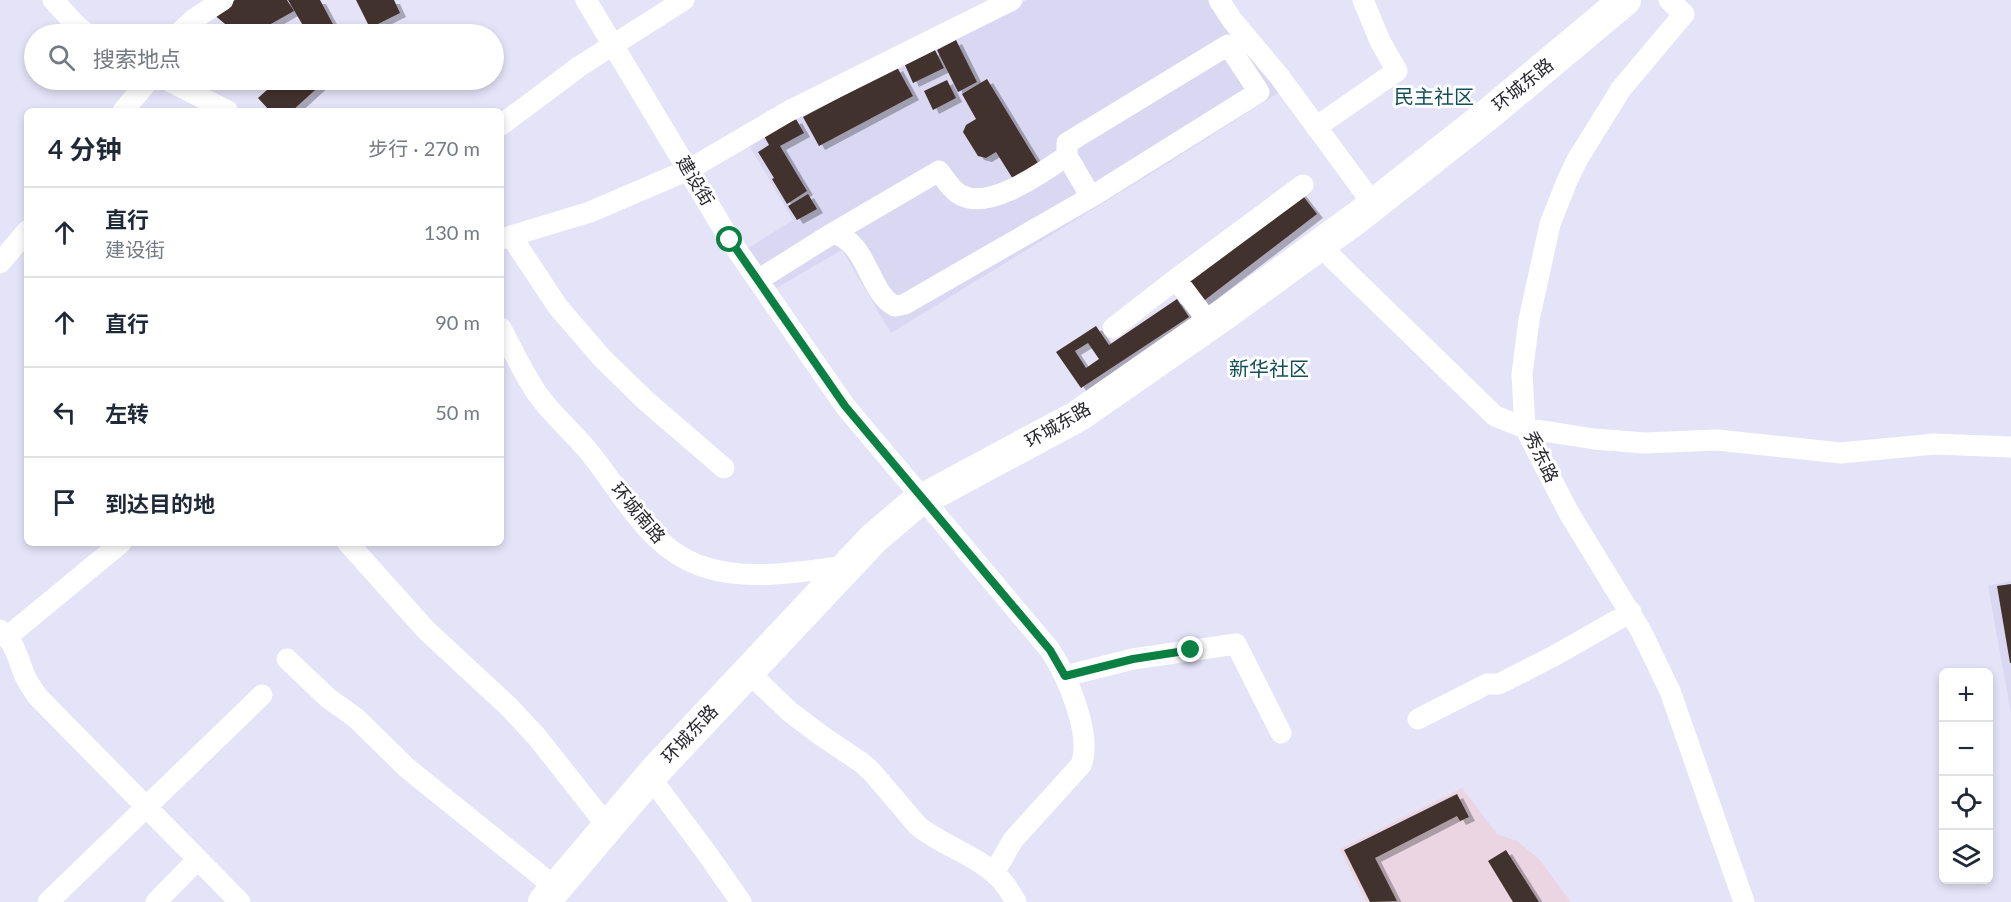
<!DOCTYPE html>
<html lang="zh">
<head>
<meta charset="utf-8">
<style>
	:root { --surface:#fff; --page:#f2f2f3; --text:#1f2937; --muted:#747a83; --line:#e0e1e3 }
	body { margin:0; font-family:Lato,"Noto Sans SC",sans-serif; background:var(--page); color:var(--text) }
	.controls { position:absolute; right:18px; bottom:18px; display:grid; overflow:hidden; border-radius:9px; box-shadow:0 3px 9px #0003 }
	.controls button { width:54px; height:54px; display:grid; place-items:center; padding:0; border:0; border-bottom:2px solid var(--line); background:var(--surface); color:var(--text); font:30px sans-serif }
	.stop { position:absolute; width:18px; height:18px; margin:-14px; border:4px solid #0b8043; border-radius:50%; background:#fff }
	.stop.end { background:#0b8043; border-color:#fff; box-shadow:0 2px 6px #0008 }
	.list { margin:0; padding:0; list-style:none }
	h2 { display:flex; justify-content:space-between; align-items:center; height:78px; margin:0; padding:0 24px; font-size:26px }
	h2 small { font-size:20px; font-weight:400; color:var(--muted) }
	.list li { display:grid; grid-template-columns:39px 1fr auto; gap:18px; align-items:center; box-sizing:border-box; height:90px; padding:0 24px; border-top:2px solid var(--line) }
	.list b { display:block; font-size:22px; white-space:nowrap }
	.list p { margin:0; font-size:20px; white-space:nowrap; color:var(--muted) }
	.list em { font-size:20px; font-style:normal; color:var(--muted) }
	.icon { flex:none; width:33px; height:33px; fill:none; stroke:currentColor; stroke-width:2; stroke-linecap:round; stroke-linejoin:round }
	.map { position:relative; flex:none; width:2011px; height:902px; overflow:hidden }
	.search { position:absolute; background:var(--surface); box-shadow:0 3px 9px #0003; left:24px; top:24px; width:480px; height:66px; display:flex; align-items:center; gap:15px; box-sizing:border-box; padding:0 21px; border-radius:33px; color:var(--muted); font-size:22px }
	.panel { position:absolute; background:var(--surface); box-shadow:0 3px 9px #0003; left:24px; top:108px; width:480px; height:438px; border-radius:9px }
	.map>svg:first-child { display:block }
</style>
</head>
<body>
<div class="map">
<svg width="2011" height="902" viewBox="0 0 2011 902">
	<defs>
		<filter id="shadow"><feDropShadow dx="6" dy="4" stdDeviation="0" flood-color="#0004"/></filter>
	</defs>
	<rect width="100%" height="100%" fill="#e5e3f8"/>
	<!-- built -->
	<path fill="#d9d7f2" d="M1027,0H1214L1281,91L1162,167L891,333L842,250L773,290L745,250L793,220L746,140L988,15Z
		M2011,581V713L1988,586Z"/>
	<!-- education -->
	<path fill="#ebd5e2" d="M1462,788L1497,834L1517,841L1539,859L1571,902H1366L1340,849Z"/>
	<!-- building -->
	<path fill="#43312f" fill-rule="evenodd" filter="url(#shadow)" d="M235,0H287L294,11L253,34H237L212,13Z
		M288,0H320L334,26L319,34H308Z
		M356,0H394L400,13L370,28Z
		M956,40L977,82L958,92L937,50Z
		M935,50L944,68L913,83L905,65Z
		M897,67L913,96L819,146L803,117Z
		M987,79L1038,163L1013,179L996,152L986,158L978,156L963,132L966,125L976,119L962,94Z
		M278,80H326L292,111H270L258,98Z
		M947,80L956,98L933,110L924,91Z
		M796,119L804,133L780,146L807,191L787,204L772,179L774,178L758,152L769,145L764,136Z
		M1300,192L1317,214L1201,303L1184,281Z
		M808,194L817,209L797,220L788,206Z
		M1177,299L1189,317L1081,388L1056,352L1096,326L1109,345ZM1088,343L1099,359L1086,368L1075,351Z
		M2011,584V663H2010L1997,586Z
		M1457,794L1469,817L1460,821L1457,816L1375,858L1397,901L1370,902L1344,850Z
		M1506,850L1539,902H1513L1488,861Z"/>
	<g fill="none" stroke-linecap="round" stroke-linejoin="round">
		<!-- minor -->
		<path stroke="#fff" stroke-width="21" d="M53,0L77,26L87,34
			M586,0L730,240L845,406L1050,650C1067,676 1093,735 1081,765L1013,840L994,873
			M1219,0L1232,20L1279,76L1373,204
			M1669,0L1684,14L1621,89L1577,160L1567,181L1550,224L1529,320L1522,374L1525,428L1569,513L1641,631L1670,691L1744,902
			M178,34L194,19L223,0
			M167,80L228,111
			M123,111L149,80
			M501,125L580,66L684,0
			M1316,127L1397,71L1380,41L1363,0
			M833,233C868,242 869,294 895,306L905,304L1091,197L1067,156V143L1228,45L1259,92L1091,197
			M511,236L558,307L602,358L645,400L724,468
			M501,239L590,212L688,170L789,111L1012,0
			M1319,245L1495,416L1525,428L1594,439L1645,443L1717,440L1841,453L1934,444L2011,447
			M0,263L27,231
			M1176,279L1210,324
			M758,280L833,233L939,171C945,179 952,191 961,195C990,211 1042,172 1067,156
			M501,328C512,349 523,372 536,392C551,414 573,432 590,453C624,495 649,549 704,567C750,582 801,571 848,566
			M1113,328L1176,279L1303,185
			M348,543L426,630L509,707L537,737L608,827
			M0,630C14,642 17,655 23,671C26,681 32,688 38,697L240,902
			M7,637L121,543
			M287,659L328,698L356,718L407,768L556,888
			M748,672L790,712L822,736L862,763L872,772L918,826C944,847 982,857 1003,882C1008,888 1012,895 1016,902
			M1065,676L1133,659L1236,644L1281,733
			M1418,719L1487,684H1499L1554,656L1631,612
			M650,777L706,852L741,902
			M48,902L262,695
			M156,902L198,859"/>
		<!-- highway -->
		<path stroke="#fff" stroke-width="32" d="M544,902L656,770L874,538L914,504L1078,416L1226,313L1358,217L1486,116L1625,0"/>
	</g>
	<g fill="none" stroke-linecap="round" stroke-linejoin="round">
		<!-- route -->
		<path stroke="#0b8043" stroke-width="8" d="M730,240L845,406L1050,650L1065,676L1133,659L1191,650"/>
	</g>
	<g text-anchor="middle" stroke-width="6" stroke-linejoin="round" paint-order="stroke">
		<!-- street labels -->
		<g font-size="18" fill="#27262e" stroke="#fff">
			<text transform="translate(1523 85) rotate(-39)" y="6">环城东路</text>
			<text transform="translate(695 181) rotate(59)" y="6">建设街</text>
			<text transform="translate(1058 425) rotate(-30)" y="6">环城东路</text>
			<text transform="translate(1541 457) rotate(64)" y="6">秀东路</text>
			<text transform="translate(638 513) rotate(50)" y="6">环城南路</text>
			<text transform="translate(690 734) rotate(-47)" y="6">环城东路</text>
		</g>
		<!-- neighbourhood labels -->
		<g font-size="20" fill="#144f59" stroke="#fff">
			<text x="1434" y="104">民主社区</text>
			<text x="1269" y="376">新华社区</text>
		</g>
	</g>
</svg>
<div class="controls">
<button>+</button>
<button>−</button>
<button><svg class="icon" aria-label="locate" viewBox="0 0 24 24"><circle cx="12" cy="12" r="6"/><path d="M12 2v4M12 18v4M2 12h4M18 12h4"/></svg></button>
<button><svg class="icon" aria-label="layers" viewBox="0 0 24 24"><path d="M12 4l9 5-9 5-9-5zM3 14l9 5 9-5"/></svg></button>
</div>
<div class="stop" style="left:730px;top:240px"></div>
<div class="stop end" style="left:1191px;top:650px"></div>
<div class="search"><svg class="icon" aria-label="search" viewBox="0 0 24 24"><circle cx="10" cy="10" r="6"/><path d="M15 15l6 6"/></svg>搜索地点</div>
<section class="panel">
<h2>4 分钟<small>步行 · 270 m</small></h2>
<ul class="list">
<li><svg class="icon" aria-label="ahead" viewBox="0 0 24 24"><path d="M12 20V5M6 11l6-6 6 6"/></svg><div><b>直行</b><p>建设街</p></div><em>130 m</em></li>
<li><svg class="icon" aria-label="ahead" viewBox="0 0 24 24"><path d="M12 20V5M6 11l6-6 6 6"/></svg><div><b>直行</b></div><em>90 m</em></li>
<li><svg class="icon" aria-label="left" viewBox="0 0 24 24"><path d="M17 20v-9H6M10 6l-5 5 5 5"/></svg><div><b>左转</b></div><em>50 m</em></li>
<li><svg class="icon" aria-label="arrive" viewBox="0 0 24 24"><path d="M6 21V4h12l-3 4 3 4H6"/></svg><div><b>到达目的地</b></div></li>
</ul>
</section>
</div>
</body>
</html>
